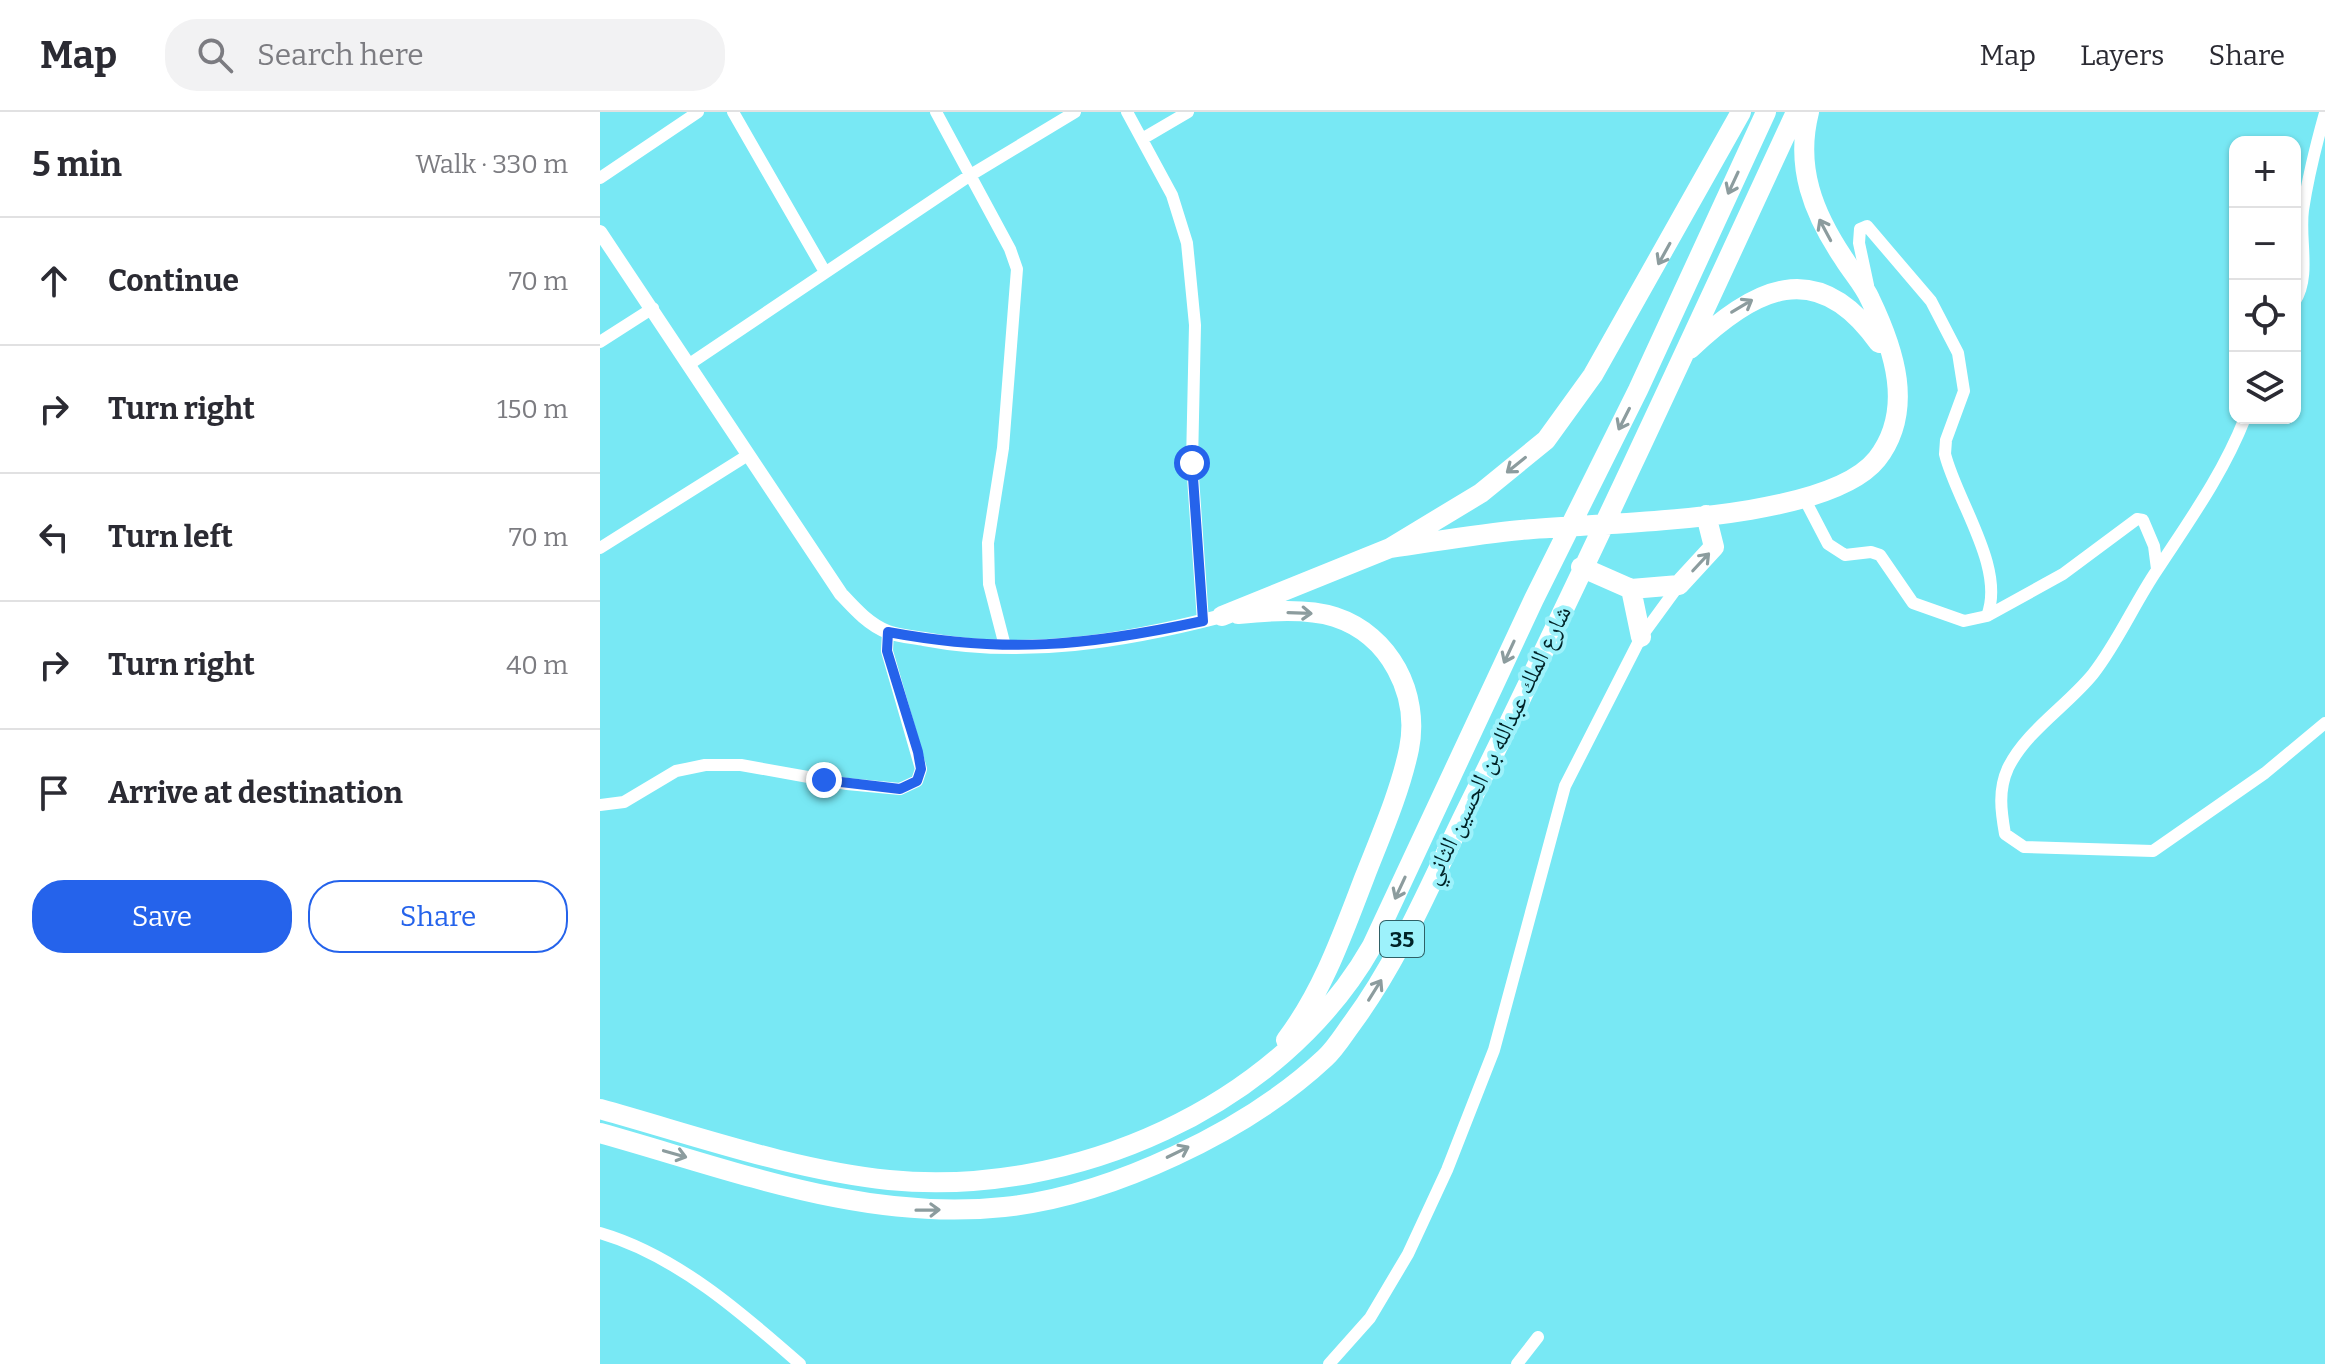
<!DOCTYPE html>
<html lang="en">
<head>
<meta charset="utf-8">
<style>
	:root { --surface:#fff; --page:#f2f2f3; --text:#2b2b33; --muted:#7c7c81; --line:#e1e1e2; --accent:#2563eb }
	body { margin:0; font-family:Bitter,"Noto Naskh Arabic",serif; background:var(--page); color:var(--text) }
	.controls { position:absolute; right:24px; top:24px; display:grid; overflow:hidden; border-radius:16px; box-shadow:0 2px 6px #0004 }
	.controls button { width:72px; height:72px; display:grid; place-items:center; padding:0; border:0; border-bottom:2px solid var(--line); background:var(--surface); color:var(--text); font:40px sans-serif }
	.stop { position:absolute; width:24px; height:24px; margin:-18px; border:6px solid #2563eb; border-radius:50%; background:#fff }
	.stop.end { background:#2563eb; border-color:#fff; box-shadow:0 2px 8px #0008 }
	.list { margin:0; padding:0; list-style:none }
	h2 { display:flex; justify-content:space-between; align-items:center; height:104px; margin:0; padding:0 32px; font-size:34px }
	h2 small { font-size:26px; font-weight:400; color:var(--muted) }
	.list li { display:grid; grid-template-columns:52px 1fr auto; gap:24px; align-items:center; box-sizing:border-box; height:128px; padding:0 32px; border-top:2px solid var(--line) }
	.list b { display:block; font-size:30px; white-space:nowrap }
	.list em { font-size:26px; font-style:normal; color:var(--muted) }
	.actions { display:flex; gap:16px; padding:24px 32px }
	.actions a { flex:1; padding:18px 0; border:2px solid var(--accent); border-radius:32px; text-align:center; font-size:28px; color:var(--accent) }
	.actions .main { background:var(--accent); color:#fff }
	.icon { flex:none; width:44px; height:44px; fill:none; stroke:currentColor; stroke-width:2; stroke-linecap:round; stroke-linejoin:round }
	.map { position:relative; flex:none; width:1725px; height:1252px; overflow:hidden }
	header { display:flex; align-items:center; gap:48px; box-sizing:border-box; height:112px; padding:0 40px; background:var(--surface); border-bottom:2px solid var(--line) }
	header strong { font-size:38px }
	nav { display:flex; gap:44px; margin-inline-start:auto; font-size:28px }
	.search { width:560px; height:72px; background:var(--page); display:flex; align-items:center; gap:20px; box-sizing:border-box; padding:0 28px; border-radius:32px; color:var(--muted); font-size:30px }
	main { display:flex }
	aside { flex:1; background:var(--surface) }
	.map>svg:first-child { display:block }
</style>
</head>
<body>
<header>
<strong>Map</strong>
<div class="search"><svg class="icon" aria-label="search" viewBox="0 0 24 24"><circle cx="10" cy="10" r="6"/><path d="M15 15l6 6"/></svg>Search here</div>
<nav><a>Map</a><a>Layers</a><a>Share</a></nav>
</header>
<main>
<aside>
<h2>5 min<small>Walk · 330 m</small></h2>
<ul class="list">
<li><svg class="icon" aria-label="ahead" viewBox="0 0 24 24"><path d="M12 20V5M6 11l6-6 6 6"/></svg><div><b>Continue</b></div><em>70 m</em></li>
<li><svg class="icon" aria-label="right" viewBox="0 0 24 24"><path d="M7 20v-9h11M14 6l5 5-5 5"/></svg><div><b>Turn right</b></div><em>150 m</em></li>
<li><svg class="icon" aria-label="left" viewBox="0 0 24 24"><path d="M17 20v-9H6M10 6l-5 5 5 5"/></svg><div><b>Turn left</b></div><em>70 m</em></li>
<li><svg class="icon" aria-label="right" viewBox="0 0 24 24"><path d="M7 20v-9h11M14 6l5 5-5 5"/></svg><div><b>Turn right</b></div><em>40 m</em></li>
<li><svg class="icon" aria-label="arrive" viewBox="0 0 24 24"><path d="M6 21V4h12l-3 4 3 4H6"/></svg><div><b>Arrive at destination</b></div></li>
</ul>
<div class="actions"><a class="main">Save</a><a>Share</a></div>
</aside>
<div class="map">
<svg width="1725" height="1252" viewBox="0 0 1725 1252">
	<rect width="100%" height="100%" fill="#78e8f4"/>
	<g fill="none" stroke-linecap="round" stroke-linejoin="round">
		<!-- minor -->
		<path stroke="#fff" stroke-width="12" d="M133,0L225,160
			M336,0L410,137L417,157L403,336L388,431L389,472L405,534
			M527,0L572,83L587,131L595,213L592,351L603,509
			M542,27L588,0
			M0,66L98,0
			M1695,189C1711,163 1699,128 1703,98C1708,65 1716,33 1725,1
			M0,230L53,196
			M91,251L369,64L475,0
			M1645,306C1623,362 1589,409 1557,458C1534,492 1518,530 1493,562C1467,594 1426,619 1408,656C1398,678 1401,699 1405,722L1424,735L1553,739L1665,661L1725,611
			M1204,386L1228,432L1245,443L1271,440L1280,443L1313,491L1364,509L1387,504C1406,456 1356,388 1345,342L1346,328L1364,279L1358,241L1331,189L1267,114L1260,117L1259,131L1268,173
			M0,436L148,343
			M1387,504L1463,462L1537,407L1543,408L1554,434L1557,457
			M0,693L24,690L76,659L105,653H141L247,672L300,677L317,669L321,657L287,539L288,520
			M0,1121C76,1143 142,1201 200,1252
			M729,1252L770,1206L808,1142L847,1058L894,938L965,674L1041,525L1079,473
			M917,1252L938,1225"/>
		<!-- tertiary -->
		<path stroke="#fff" stroke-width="14" d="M0,120L241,482C254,496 269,513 288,520C299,524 313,525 324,527C424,546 525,529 622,504"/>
		<!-- trunk -->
		<path stroke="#fff" stroke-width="20" d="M1090,237C1154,177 1216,142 1279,231
			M790,436C833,430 877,422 921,418C1002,410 1226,411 1277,347C1315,298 1294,237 1270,187C1264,173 1252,160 1244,147C1213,101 1195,55 1209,0
			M981,455L1031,477L1079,473L1114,435L1106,403
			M1031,477L1041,525
			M638,502C668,499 707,496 735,505C790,523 820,582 809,637C800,680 781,723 765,764C743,821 723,879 686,928
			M622,504L790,436L881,381L946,328L993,263L1141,0
			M0,997C94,1023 192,1058 289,1068C471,1086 680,996 772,834L934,487L1038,278L1166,0
			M0,1021C133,1058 264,1110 404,1095C510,1084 647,1019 725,946C736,936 744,922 753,910C800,846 831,770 866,699C980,468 1088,234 1196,0"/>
	</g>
	<!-- one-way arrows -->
	<defs><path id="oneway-shaft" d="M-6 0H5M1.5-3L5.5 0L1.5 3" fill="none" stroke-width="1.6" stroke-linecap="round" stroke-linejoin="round" transform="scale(2)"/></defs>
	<g stroke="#8c9c9e">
		<use href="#oneway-shaft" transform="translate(1133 71) rotate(115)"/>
		<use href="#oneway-shaft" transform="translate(1225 118) rotate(-118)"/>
		<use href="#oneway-shaft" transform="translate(1064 142) rotate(119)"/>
		<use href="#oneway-shaft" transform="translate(1142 194) rotate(-31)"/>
		<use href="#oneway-shaft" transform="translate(1024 307) rotate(117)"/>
		<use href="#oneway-shaft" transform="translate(916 353) rotate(141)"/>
		<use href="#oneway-shaft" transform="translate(1101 450) rotate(-47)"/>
		<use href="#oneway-shaft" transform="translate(700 501) rotate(2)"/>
		<use href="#oneway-shaft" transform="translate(909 540) rotate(115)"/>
		<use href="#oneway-shaft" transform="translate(800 776) rotate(115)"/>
		<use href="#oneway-shaft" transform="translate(775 878) rotate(-58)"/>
		<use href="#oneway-shaft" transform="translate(578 1040) rotate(-26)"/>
		<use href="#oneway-shaft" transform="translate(75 1042) rotate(16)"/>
		<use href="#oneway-shaft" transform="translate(328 1098) rotate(-1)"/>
	</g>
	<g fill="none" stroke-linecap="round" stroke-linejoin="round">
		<!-- route -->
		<path stroke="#2563eb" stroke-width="10" d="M224,668L300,677L317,669L321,657L318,640L287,539L288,520C406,542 487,534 603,509L592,351"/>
	</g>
	<g text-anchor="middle" stroke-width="8" stroke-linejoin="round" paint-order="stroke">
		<!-- shield labels -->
		<rect fill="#9df2fb" stroke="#2f6167" stroke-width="2" x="780" y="809" width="44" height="36" rx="6"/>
		<g font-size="22" font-weight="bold" fill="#002327">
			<text x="802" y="835">35</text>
		</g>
		<!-- street labels -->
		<g font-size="24" fill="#002327" stroke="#9df2fb">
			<text transform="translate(897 633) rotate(-64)" y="8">شارع الملك عبدالله بن الحسين الثاني</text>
		</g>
	</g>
</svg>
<div class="controls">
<button>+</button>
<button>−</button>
<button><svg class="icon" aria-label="locate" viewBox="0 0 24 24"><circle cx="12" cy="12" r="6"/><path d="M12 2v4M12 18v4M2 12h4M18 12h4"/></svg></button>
<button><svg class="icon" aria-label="layers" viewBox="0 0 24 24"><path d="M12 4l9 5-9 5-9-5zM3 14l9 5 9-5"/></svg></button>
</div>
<div class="stop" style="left:592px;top:351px"></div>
<div class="stop end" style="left:224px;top:668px"></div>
</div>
</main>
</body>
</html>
